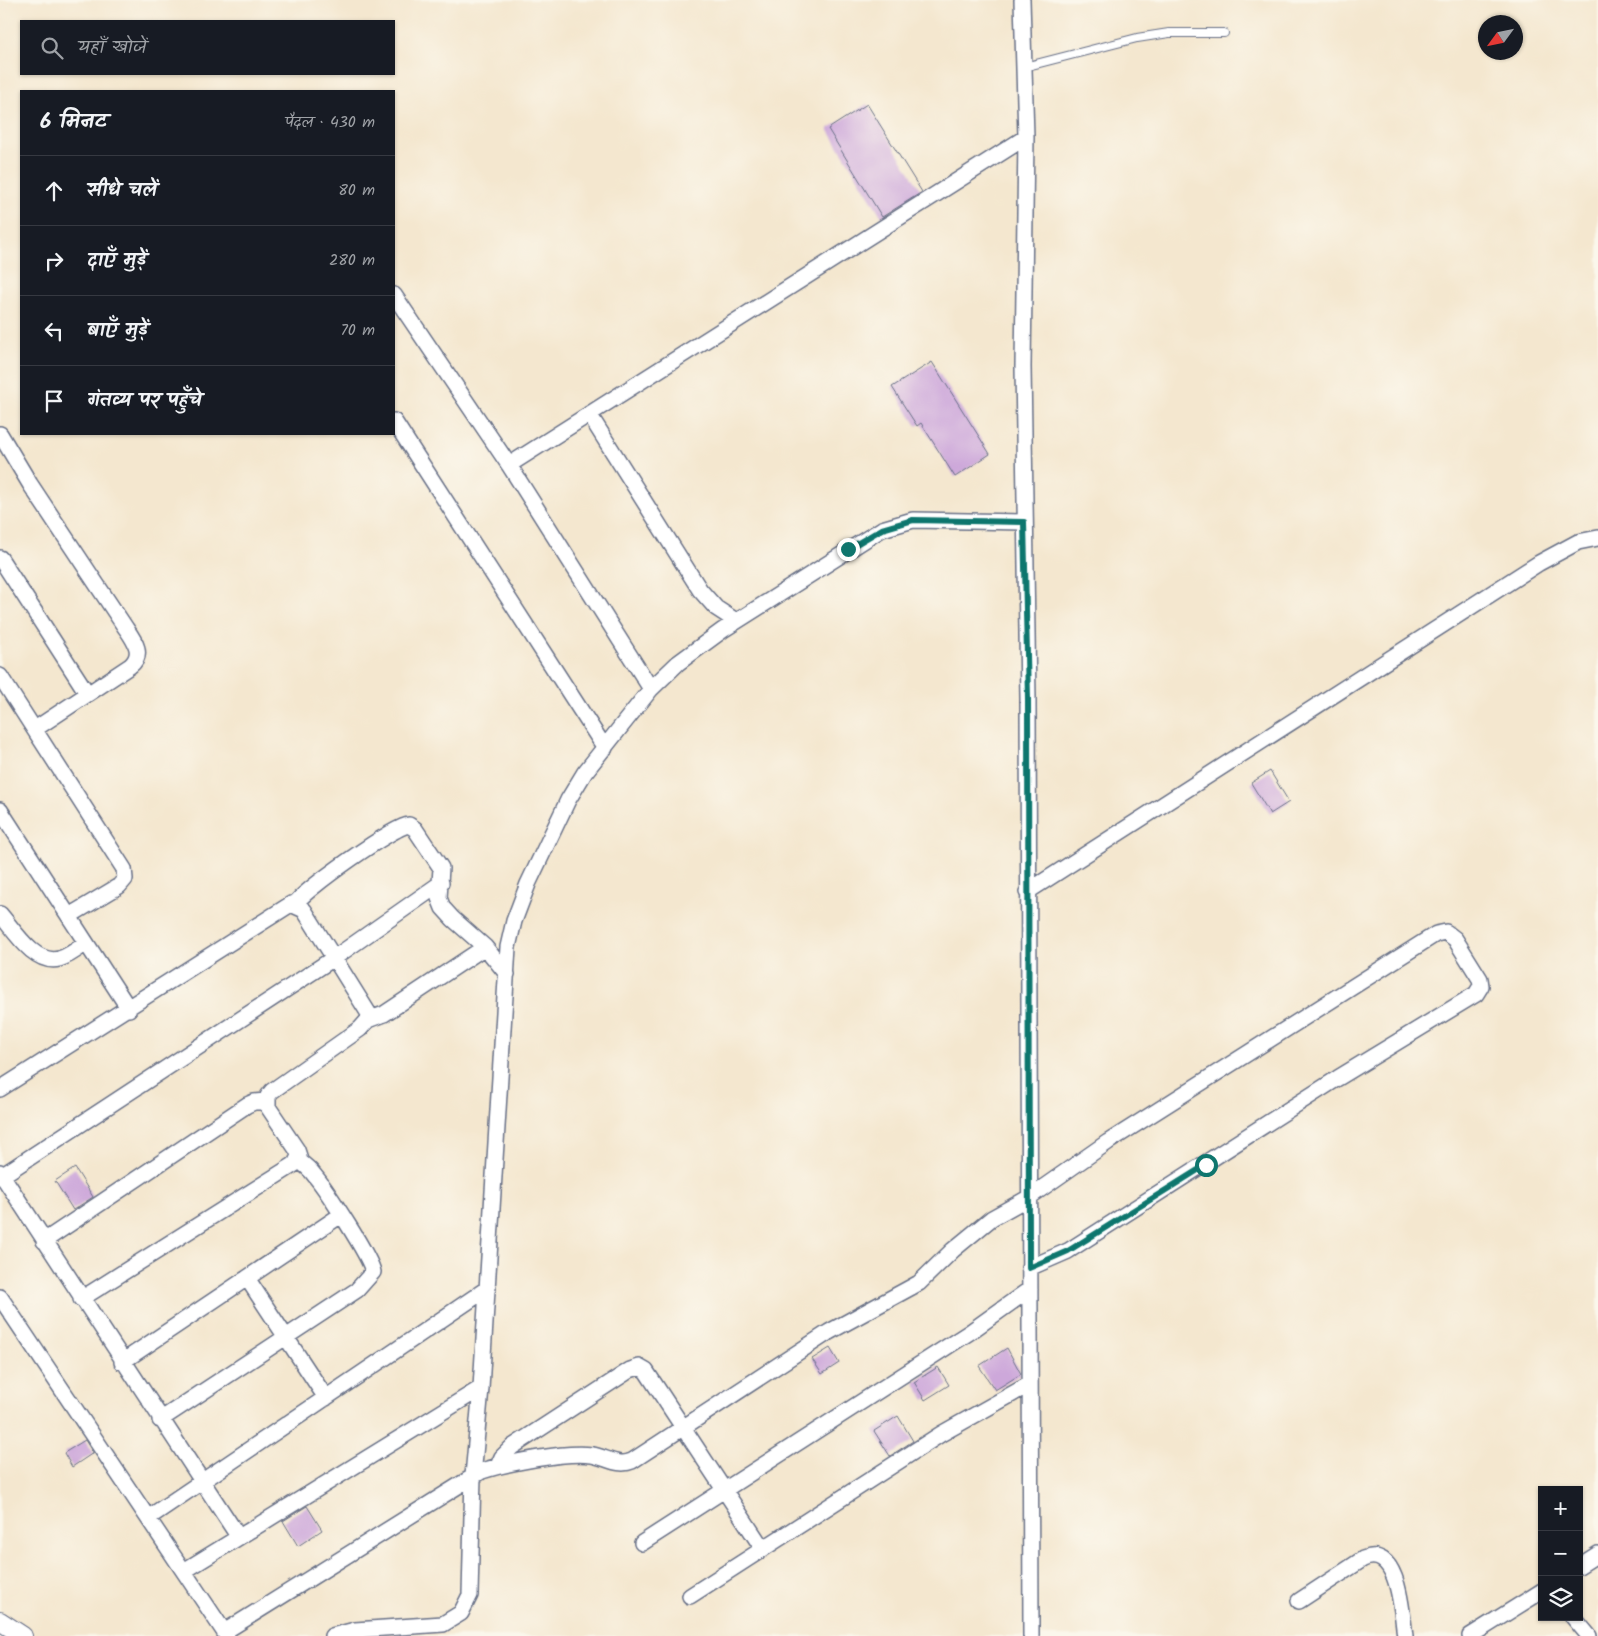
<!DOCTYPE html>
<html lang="hi">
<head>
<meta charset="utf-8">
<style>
	:root { --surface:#171b24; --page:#20242c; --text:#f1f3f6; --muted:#9ea1a6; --line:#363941 }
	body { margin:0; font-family:Kalam,"Playpen Sans Deva",sans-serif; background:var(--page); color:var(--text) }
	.controls { position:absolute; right:15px; bottom:15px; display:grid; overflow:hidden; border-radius:0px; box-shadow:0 1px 4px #0004 }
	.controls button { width:45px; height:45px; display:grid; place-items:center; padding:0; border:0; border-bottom:1px solid var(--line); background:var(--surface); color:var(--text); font:25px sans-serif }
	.compass { position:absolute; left:1478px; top:15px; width:45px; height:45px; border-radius:50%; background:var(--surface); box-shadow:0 1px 4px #0004; rotate:237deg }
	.stop { position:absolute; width:15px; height:15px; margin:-11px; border:4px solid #0f766e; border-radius:50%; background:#fff }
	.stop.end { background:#0f766e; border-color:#fff; box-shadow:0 1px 5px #0008 }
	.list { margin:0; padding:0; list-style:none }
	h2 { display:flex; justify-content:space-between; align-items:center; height:65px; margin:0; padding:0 20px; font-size:21px }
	h2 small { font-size:16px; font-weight:400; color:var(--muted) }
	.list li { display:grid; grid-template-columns:32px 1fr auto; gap:15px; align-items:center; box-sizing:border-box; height:70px; padding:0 20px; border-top:1px solid var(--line) }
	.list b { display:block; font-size:19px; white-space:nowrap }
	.list em { font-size:16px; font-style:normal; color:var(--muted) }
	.icon { flex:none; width:28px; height:28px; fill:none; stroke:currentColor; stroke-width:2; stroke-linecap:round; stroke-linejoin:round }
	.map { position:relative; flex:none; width:1598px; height:1636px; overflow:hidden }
	.search { position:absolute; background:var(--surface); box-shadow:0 1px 4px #0004; left:20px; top:20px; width:375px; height:55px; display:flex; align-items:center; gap:12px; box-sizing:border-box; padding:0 18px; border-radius:0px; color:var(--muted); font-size:19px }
	.panel { position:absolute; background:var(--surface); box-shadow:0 1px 4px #0004; left:20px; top:90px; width:375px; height:345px; border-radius:0px }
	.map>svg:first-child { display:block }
</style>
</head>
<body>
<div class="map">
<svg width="1598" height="1636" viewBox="0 0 1598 1636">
	<rect width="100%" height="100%" fill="#fbf7ec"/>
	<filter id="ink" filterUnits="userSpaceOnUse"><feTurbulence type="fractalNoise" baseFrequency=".02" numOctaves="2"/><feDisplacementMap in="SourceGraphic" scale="10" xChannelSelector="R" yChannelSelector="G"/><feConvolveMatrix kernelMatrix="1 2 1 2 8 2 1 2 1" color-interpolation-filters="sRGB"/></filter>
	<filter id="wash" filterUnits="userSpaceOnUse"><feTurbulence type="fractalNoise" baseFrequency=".0096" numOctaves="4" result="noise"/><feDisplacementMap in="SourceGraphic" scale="20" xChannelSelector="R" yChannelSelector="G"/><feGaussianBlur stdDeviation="1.12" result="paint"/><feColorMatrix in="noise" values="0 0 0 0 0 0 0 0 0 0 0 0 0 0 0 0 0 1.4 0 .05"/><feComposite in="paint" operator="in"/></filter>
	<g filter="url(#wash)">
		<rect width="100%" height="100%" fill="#f4e7cf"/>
		<g id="blocks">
			<!-- building -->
			<path fill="#cda8da" d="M867,104L922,192L882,217L828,129Z
				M932,362L990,454L955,477L921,423L917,426L892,387Z
				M1270,771L1289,802L1270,814L1251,783Z
				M75,1168L93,1197L73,1210L55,1181Z
				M830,1348L839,1363L822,1374L812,1359Z
				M1007,1348L1021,1374L995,1390L979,1366Z
				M938,1367L949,1385L925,1400L914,1382Z
				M898,1416L913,1441L890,1456L874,1431Z
				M85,1440L93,1453L72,1467L64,1453Z
				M307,1506L322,1530L298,1546L283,1521Z"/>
		</g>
	</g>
	<g filter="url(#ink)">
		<use href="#blocks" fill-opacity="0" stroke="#676f86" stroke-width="1"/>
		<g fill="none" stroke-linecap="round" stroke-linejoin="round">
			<!-- service casing -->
			<g stroke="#676f86" stroke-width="10">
				<path id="service" d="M1024,67L1137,38L1169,33H1224"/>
			</g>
			<!-- minor casing -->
			<g stroke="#676f86" stroke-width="18">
				<path id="minor" d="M1022,0L1026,137L1023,367L1028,699L1031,1636
					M394,295L509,465L651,689
					M589,414L700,590L716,608L736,621
					M394,421L605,748
					M0,434L30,484L125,627C134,640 145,654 130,666L35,729
					M509,465L1026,137
					M0,558L87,693
					M0,676L124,869L125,879L119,886L69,916
					M0,810L129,1009
					M1027,892L1539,563L1578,542L1598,538
					M295,904C304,890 394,826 409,825L415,829L441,868L439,898L443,908L453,919L485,947L507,974
					M0,914C14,930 34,965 59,959C69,956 78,949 86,943
					M368,1020L384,1014L485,947
					M0,1089L291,904L304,910L369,1014L368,1020L360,1029L272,1091L268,1096V1107L297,1150L299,1156L295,1164L81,1299
					M0,1172L238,1536
					M0,1177L334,958L441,883
					M44,1241L247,1105L254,1102L267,1101
					M247,1278L326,1398
					M0,1297L227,1636
					M122,1362L341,1215
					M160,1420L357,1290L373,1272C371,1258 326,1189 315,1176C310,1169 305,1165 298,1160
					M498,1466L502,1457L512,1447L630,1370L639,1367L646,1371L763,1549
					M148,1518L488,1288
					M642,1543L970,1332L1030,1289
					M1579,1566L1598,1554
					M184,1571L481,1388
					M690,1596L941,1434L1030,1384
					M1299,1601L1363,1559C1400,1543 1402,1617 1405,1636
					M1573,1617L1589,1636
					M224,1632L482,1471C507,1463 566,1451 592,1455C606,1457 618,1467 632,1461L829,1332L919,1283L953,1250L992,1218L1028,1198L1108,1142L1436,934L1446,932L1455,939L1480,979L1481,986L1476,994L1338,1078L1068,1251L1029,1268
					M332,1636L355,1630L443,1624L461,1613L470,1595L473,1476L481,1388L508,947L514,921L528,884L568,800L585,772L627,719L651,689L678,663L723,630L882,529L913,520L1024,522
					M1470,1636L1542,1591"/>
			</g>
			<!-- tertiary casing -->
			<g stroke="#676f86" stroke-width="20">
				<path id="tertiary" d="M0,1621L23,1636"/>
			</g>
			<!-- service -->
			<use href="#service" stroke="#fff" stroke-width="8"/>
			<!-- minor -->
			<use href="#minor" stroke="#fff" stroke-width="15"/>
			<!-- tertiary -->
			<use href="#tertiary" stroke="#fff" stroke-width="18"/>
		</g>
	</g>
	<g fill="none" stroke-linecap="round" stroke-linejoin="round" filter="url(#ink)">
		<!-- route -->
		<path stroke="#0f766e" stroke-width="6" d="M848,549L882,529L913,520L1024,522L1028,699L1029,1268L1068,1251L1206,1165"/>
	</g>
</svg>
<div class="controls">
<button>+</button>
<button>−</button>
<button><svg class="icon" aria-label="layers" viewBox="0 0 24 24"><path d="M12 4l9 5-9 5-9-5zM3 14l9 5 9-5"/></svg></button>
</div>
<svg class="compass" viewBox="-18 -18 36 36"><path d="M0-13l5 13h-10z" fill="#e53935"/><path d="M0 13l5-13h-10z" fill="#9ea1a6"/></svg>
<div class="stop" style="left:1206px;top:1165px"></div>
<div class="stop end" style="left:848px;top:549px"></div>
<div class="search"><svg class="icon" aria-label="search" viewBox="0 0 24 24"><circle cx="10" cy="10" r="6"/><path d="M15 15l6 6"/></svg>यहाँ खोजें</div>
<section class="panel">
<h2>6 मिनट<small>पैदल · 430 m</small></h2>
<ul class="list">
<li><svg class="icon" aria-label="ahead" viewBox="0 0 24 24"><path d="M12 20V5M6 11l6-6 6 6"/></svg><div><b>सीधे चलें</b></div><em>80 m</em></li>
<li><svg class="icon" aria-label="right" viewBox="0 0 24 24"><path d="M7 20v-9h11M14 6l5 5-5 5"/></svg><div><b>दाएँ मुड़ें</b></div><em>280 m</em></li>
<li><svg class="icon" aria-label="left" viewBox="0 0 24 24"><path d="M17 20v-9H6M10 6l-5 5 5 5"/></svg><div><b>बाएँ मुड़ें</b></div><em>70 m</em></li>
<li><svg class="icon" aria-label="arrive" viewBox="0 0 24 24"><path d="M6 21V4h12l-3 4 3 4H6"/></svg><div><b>गंतव्य पर पहुँचे</b></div></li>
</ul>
</section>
</div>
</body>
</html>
